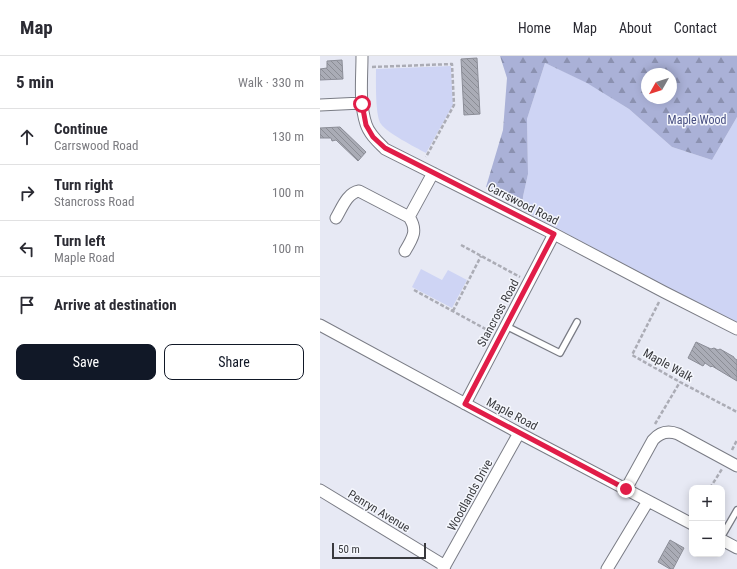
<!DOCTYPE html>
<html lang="en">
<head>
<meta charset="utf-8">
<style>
	:root { --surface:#fff; --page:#f2f2f3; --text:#2b2b33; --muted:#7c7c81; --line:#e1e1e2; --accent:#111827 }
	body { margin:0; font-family:"Roboto Condensed",sans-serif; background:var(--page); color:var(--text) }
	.controls { position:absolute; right:12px; bottom:12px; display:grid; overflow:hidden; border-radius:8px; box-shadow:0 2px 10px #0003 }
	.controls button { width:36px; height:36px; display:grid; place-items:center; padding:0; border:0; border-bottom:1px solid var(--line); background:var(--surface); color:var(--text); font:20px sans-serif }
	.compass { position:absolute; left:321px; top:12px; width:36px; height:36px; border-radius:50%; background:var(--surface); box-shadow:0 2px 10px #0003; rotate:231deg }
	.scale { position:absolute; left:12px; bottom:10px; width:94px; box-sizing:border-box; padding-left:4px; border:2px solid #38393d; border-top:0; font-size:11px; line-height:14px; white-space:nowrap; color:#38393d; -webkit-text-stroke:3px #f5f7fd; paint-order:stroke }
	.stop { position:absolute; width:12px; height:12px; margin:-9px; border:3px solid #e11d48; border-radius:50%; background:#fff }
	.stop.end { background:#e11d48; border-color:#fff; box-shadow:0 1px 4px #0008 }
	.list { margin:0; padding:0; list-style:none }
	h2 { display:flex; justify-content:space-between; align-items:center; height:52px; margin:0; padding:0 16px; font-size:17px }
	h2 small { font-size:13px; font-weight:400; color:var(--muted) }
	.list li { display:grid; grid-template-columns:26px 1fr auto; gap:12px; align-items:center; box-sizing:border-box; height:56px; padding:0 16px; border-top:1px solid var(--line) }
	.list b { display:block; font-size:15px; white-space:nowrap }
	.list p { margin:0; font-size:13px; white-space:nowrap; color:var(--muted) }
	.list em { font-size:13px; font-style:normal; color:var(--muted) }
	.actions { display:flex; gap:8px; padding:12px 16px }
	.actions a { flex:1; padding:9px 0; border:1px solid var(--accent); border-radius:8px; text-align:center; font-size:14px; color:var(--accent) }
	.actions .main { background:var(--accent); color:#fff }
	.icon { flex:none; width:22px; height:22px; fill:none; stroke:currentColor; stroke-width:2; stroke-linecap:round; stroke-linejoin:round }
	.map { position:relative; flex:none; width:417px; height:513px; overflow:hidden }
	header { display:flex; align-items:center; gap:24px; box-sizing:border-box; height:56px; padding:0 20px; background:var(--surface); border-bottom:1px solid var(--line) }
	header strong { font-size:19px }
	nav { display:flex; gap:22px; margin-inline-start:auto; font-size:14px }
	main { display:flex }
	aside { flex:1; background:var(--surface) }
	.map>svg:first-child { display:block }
</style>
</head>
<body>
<header>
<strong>Map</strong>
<nav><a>Home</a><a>Map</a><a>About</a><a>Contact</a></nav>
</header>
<main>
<aside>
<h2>5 min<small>Walk · 330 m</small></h2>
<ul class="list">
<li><svg class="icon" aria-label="ahead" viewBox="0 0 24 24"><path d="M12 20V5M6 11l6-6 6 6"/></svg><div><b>Continue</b><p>Carrswood Road</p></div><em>130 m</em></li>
<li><svg class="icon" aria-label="right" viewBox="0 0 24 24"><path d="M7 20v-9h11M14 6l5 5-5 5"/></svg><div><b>Turn right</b><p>Stancross Road</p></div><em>100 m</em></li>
<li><svg class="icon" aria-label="left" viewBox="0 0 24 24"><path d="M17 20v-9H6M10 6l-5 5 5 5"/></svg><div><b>Turn left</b><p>Maple Road</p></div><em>100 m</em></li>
<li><svg class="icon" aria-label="arrive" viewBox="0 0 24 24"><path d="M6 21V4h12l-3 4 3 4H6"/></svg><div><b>Arrive at destination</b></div></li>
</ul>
<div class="actions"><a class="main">Save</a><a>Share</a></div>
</aside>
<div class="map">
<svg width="417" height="513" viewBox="0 0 417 513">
	<defs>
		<pattern id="forest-firs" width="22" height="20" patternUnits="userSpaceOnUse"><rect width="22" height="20" fill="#aab1d7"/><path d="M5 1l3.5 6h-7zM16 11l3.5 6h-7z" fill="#8b91b0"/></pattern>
		<pattern id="building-back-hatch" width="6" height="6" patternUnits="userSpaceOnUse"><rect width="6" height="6" fill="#aaacb6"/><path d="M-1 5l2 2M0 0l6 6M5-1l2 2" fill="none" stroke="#8b8d95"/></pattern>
	</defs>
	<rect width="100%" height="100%" fill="#e7e9f4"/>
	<!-- grass -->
	<path fill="#ced4f4" d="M225,7L268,27L309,53L352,91L392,104L417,61V269L199,152L202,145L208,118L207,63Z
		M131,10L133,49L106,97C95,91 67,77 61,68C55,60 56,25 56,13Z
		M101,213L122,224L128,214L147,224L132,252L92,231Z"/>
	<!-- forest -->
	<path fill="url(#forest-firs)" fill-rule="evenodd" d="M180,0H417V61L392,104L352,91L309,53L267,27L225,7L207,63L208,118L202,145L166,131L183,74L187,22ZM327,18H351V42H327Z"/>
	<!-- building -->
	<path fill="url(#building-back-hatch)" stroke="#8b8d97" d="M157,2L160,58L144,59L141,3Z
		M22,4L23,23L0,24V13L7,12V5Z
		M20,71L46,96L38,105L16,84L12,85L11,82H0V72Z
		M376,286L391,293L394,292L398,294L400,293L414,301V302L417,304V325L392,310L391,311L385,307L383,310L368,302Z
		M350,484L364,492L353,513H350L338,506Z"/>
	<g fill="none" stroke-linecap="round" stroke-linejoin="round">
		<!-- lane casing -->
		<g stroke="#7a7c85" stroke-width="8">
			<path id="lane" d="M186,270L240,297L257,266
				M402,480L417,454"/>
		</g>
		<!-- street casing -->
		<g stroke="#7a7c85" stroke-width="13">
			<path id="street" d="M42,0C42,22 39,47 46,68C49,78 58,86 65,93L234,178L344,236L417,273
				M0,49L42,47
				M16,162C22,152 27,137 39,135L89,161
				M85,195C93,182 98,174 89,161L113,117
				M0,269L199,377L372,468
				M145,348L234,178
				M306,433L333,384C340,376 348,374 358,378L417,410
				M0,434L125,510
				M402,484L417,492
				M123,513L199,377
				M287,513L328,445"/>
		</g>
		<!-- path -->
		<path stroke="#abacb5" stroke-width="2.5" stroke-dasharray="4 2" stroke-linecap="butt" d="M52,11L132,8L134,49L106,101
			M141,189L200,221
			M94,234L171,276
			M339,246L312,299L360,326L417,356
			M133,255L161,200
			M335,368L360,326
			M412,394L417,384
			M390,432L402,413"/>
		<!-- lane -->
		<use href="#lane" stroke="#fff" stroke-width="5.5"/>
		<!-- street -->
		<use href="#street" stroke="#fff" stroke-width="11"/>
	</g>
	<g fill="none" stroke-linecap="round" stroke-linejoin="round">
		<!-- route -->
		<path stroke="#e11d48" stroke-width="5" d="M42,48L46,69L53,81L65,92L234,178L145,348L306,433"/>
	</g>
	<g text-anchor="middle" stroke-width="3" stroke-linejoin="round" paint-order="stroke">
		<!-- park labels -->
		<g font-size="12" fill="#474f82" stroke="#f5f7fd">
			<text x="377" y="68">Maple Wood</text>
		</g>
		<!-- street labels -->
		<g font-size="12" fill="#38393d" stroke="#f5f7fd">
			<text transform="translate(203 148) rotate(27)" y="4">Carrswood Road</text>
			<text transform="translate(178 257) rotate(-62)" y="4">Stancross Road</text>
			<text transform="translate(348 309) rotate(29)" y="4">Maple Walk</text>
			<text transform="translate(192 358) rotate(28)" y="4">Maple Road</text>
			<text transform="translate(150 439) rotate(-61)" y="4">Woodlands Drive</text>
			<text transform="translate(59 455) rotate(31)" y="4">Penryn Avenue</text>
		</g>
	</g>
</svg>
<div class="controls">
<button>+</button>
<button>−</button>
</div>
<svg class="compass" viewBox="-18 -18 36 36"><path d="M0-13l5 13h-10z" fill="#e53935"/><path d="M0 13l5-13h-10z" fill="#7c7c81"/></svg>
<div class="scale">50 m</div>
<div class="stop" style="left:42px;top:48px"></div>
<div class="stop end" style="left:306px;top:433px"></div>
</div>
</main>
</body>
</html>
